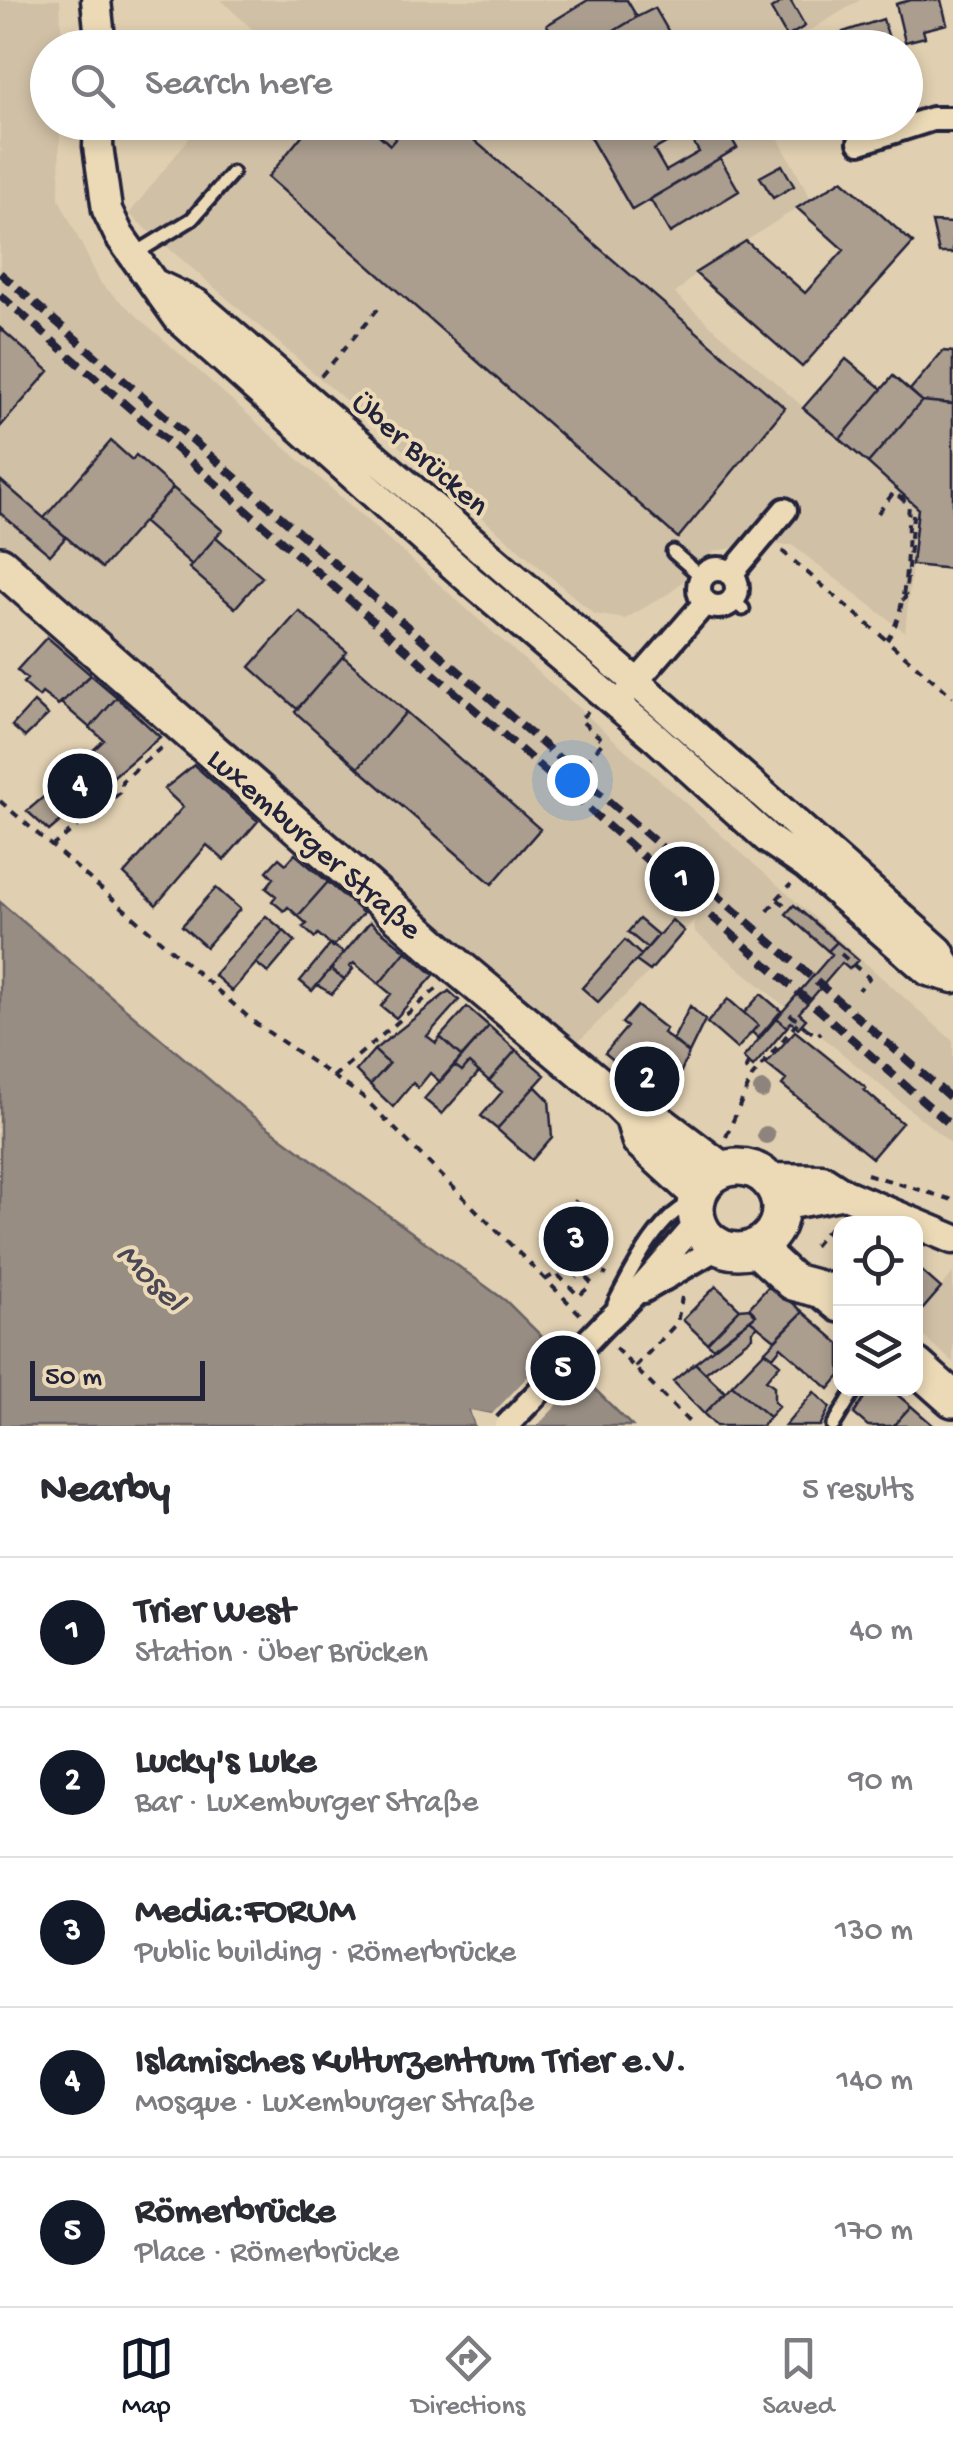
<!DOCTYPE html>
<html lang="en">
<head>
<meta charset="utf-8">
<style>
	:root { --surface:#fff; --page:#f2f2f3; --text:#2b2b33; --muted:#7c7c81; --line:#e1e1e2; --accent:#111827 }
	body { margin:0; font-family:"Gochi Hand",sans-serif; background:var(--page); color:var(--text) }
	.controls { position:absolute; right:30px; bottom:30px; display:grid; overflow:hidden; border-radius:20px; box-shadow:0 5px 15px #0003 }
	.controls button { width:90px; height:90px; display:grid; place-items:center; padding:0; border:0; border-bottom:2px solid var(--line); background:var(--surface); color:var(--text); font:50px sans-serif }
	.scale { position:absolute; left:30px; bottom:25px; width:175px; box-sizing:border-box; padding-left:10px; border:5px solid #22223b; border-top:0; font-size:28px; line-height:35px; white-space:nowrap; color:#22223b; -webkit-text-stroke:8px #ecdab7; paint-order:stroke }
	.you { position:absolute; left:572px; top:780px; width:35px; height:35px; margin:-25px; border:8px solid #fff; border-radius:50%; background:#1a73e8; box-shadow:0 0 0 15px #1a73e833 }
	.badge { display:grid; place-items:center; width:65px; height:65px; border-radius:50%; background:var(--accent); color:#fff; font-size:32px; font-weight:700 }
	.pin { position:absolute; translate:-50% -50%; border:5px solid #fff; box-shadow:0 2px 10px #0006 }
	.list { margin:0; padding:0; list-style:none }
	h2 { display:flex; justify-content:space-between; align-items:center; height:130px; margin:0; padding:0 40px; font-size:42px }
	h2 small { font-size:32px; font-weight:400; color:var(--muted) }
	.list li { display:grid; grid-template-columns:65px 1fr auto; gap:30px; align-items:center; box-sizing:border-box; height:150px; padding:0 40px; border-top:2px solid var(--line) }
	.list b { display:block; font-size:38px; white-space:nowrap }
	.list p { margin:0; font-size:32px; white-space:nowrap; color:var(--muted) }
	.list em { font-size:32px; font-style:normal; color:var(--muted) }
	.icon { flex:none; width:55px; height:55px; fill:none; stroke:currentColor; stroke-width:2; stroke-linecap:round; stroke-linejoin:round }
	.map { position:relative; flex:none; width:953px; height:1426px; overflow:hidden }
	.search { position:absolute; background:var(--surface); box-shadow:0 5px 15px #0003; left:30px; right:30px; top:30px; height:110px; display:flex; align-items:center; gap:25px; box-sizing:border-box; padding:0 35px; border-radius:55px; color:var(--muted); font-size:38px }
	.sheet { height:880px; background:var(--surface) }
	nav { display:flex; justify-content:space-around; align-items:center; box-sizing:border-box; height:140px; border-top:2px solid var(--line); background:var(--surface); font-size:28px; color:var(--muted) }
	nav a { display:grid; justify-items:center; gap:5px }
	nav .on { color:var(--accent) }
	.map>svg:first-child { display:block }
</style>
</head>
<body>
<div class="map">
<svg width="953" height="1426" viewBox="0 0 953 1426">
	<rect width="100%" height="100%" fill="#e0cfb0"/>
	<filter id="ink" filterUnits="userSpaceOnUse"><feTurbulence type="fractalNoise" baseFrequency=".01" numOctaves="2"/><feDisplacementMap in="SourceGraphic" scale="20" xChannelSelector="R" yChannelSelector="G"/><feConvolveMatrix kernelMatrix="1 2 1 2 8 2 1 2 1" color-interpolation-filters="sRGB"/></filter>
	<g filter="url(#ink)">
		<!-- built -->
		<path fill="#d0c0a6" d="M0,0H60L62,47L48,48V122L60,123L59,199L101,284L953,1041V1145L695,932L694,920L650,971L575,1045L197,711L0,544V150L4,153L0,148Z
			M221,0H860L781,48L261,47L265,41Z
			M201,123H770L811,199L696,273L675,294L918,508L905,632L792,545L756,544L715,551L671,592L625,619L594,614L129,214Z
			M953,1273V1362L916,1330V1317Z"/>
		<!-- water -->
		<path fill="#978d83" stroke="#686266" stroke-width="2.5" fill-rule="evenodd" d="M0,902L251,1115L506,1301L632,1426H505L491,1414L470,1411L475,1426H0ZM533,1353L549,1355L581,1380V1397L567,1402L534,1368Z"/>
		<!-- pier -->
		<path fill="#e0cfb0" d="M558,1345L587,1374L582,1380L581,1397L573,1402L562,1400L537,1426H498L489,1419L477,1417L480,1426H475L470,1410L492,1414L535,1369L533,1352L549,1355Z"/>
		<!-- building -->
		<path fill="#ab9e8f" stroke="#22223b" stroke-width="2.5" fill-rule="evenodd" d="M588,0H627L637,17L586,48H560L547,25Z
			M785,0H790L805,26L787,37L771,9Z
			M911,0H941L947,24L923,30L925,37L905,42L896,4Z
			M655,8L678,48H586L637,17Z
			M883,19L892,48H848L843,32Z
			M313,122H365L390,145L410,122H453L785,408L678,538L268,177Z
			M365,122H410L390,145Z
			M581,122H722L737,148L632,210ZM687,131L699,152L666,171L654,150Z
			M720,158L739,191L670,233L650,199Z
			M782,165L794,186L773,198L760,177Z
			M842,180L913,243L802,367L695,273L746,241L805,293L844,250L797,208Z
			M932,222L953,223V253H939Z
			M0,328L49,371L0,427Z
			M943,351L953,352V404L922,401L910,390Z
			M846,359L882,389L840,439L803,408Z
			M893,376L922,401L868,463L840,439Z
			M922,401L953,404V569L912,565L918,508L868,463Z
			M111,441L132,460L136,455L173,488L102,568L44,518Z
			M0,480L66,537L50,555L0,513Z
			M173,488L222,530L192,565L143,522Z
			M216,537L262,577L235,608L189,568Z
			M299,611L347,652L297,709L250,667Z
			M47,637L91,675L58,705L42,693L39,697L23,683L27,679L17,670Z
			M343,656L406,712L358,768L295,712Z
			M91,675L117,697L90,728L61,703Z
			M117,697L160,737L49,831L27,811L87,760L85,758L104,740L90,728Z
			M34,702L48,715L25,737L12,726Z
			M406,712L540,829L492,884L358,768Z
			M194,765L258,821L224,860L207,845L156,905L124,874L183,807L164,789Z
			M295,854L328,882L298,916L288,907L284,911L272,901L276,896L266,888L274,878L267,871L279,858L286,864Z
			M328,882L363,913L333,947L318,934L315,938L303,927L307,924L298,916Z
			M216,888L240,909L206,947L182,926Z
			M794,905L837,942L828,951L786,914Z
			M266,916L284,931L232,991L214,975Z
			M639,919L658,935L647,948L628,932Z
			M672,920L684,931L650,971L636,961Z
			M370,922L406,951L379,984L354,963L350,966L353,969L344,980L331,969Z
			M284,931L295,941L268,973L256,963Z
			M625,940L641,955L598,1002L582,988Z
			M837,942L858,960L849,969L842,963L799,1013L806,1019L798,1028L791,1022L787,1027L777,1018L832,954L828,951Z
			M331,944L344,953L312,991L300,981Z
			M406,951L434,975L396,1018L381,1006L391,994L379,984Z
			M331,969L344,980L332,994L317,985Z
			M449,991L459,1000L427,1036L436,1043L440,1037L462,1057L440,1082L430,1073L418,1088L413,1083L393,1107L370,1085L389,1064L374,1050Z
			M761,994L781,1011L758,1038L752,1032L758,1025L744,1013Z
			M728,999L758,1025L737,1049L707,1023Z
			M637,1006L666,1029L663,1033L689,1053L667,1104L605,1053L627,1027L622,1023Z
			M690,1006L705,1020L689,1053L673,1040Z
			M467,1007L489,1026L462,1057L440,1037Z
			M777,1018L787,1027L753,1067L743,1058Z
			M489,1026L516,1050L489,1081L469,1063L462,1071L454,1065Z
			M795,1031L866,1088L864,1090L902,1123L872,1158L782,1085L786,1080L766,1064Z
			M374,1050L389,1064L370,1085L356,1071Z
			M516,1050L545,1075L497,1129L481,1116L502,1092L489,1081Z
			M469,1063L479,1072L442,1114L424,1099L454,1065L462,1071Z
			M535,1086L549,1100L552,1137L532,1160L497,1129Z
			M575,1201L611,1233L604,1240L608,1244L577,1277L538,1239Z
			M916,1266L941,1288L916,1317Z
			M716,1286L740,1309L707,1343L683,1320Z
			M767,1288H776L803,1312L775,1340L750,1320L756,1315L749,1308Z
			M749,1308L756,1315L713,1348L707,1343L740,1309Z
			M803,1312L840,1344V1376L829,1389L781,1347L773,1357L765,1351Z
			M750,1320L758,1326L752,1331V1337L705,1373L695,1363Z
			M765,1351L780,1364L766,1380L774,1386V1402L779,1406L769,1417L732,1385Z
			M695,1363L725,1392L704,1414L673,1381Z
			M732,1385L769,1417L762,1426H716L704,1414Z
			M870,1388H889L911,1406L893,1426H868L854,1414Z
			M814,1392L830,1407L820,1426H785Z
			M911,1406L934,1426H893Z"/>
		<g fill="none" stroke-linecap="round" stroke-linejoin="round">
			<!-- service casing -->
			<g stroke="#22223b" stroke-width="19">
				<path id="service" d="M133,255L192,219L232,173
					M673,552L702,577
					M733,601L743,609
					M614,1304C630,1273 660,1211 696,1201
					M833,1426L856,1388"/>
			</g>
			<!-- minor casing -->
			<g stroke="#22223b" stroke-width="30">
				<path id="minor" d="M860,142L932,119H953
					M699 588a19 19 0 1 1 38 0a19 19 0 1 1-38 0Z
					M731,574L785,510
					M617,704L705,603
					M643,1291L719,1247
					M606,1322C640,1292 666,1257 697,1223"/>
			</g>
			<!-- tertiary casing -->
			<g stroke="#22223b" stroke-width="35">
				<path id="tertiary" d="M96,0L101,48
					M99,122L98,146L107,210L119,235L178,318L471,581L654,736L768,839L806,865L928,971L953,978
					M157,285L197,304L667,709L939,951L952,977
					M768,1178L822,1179L845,1194L953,1239
					M780,1206L845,1194"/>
			</g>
			<!-- primary casing -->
			<g stroke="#22223b" stroke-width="42">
				<path id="primary" d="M0,565L460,969L619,1102L633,1116L640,1140L698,1193
					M633,1116L656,1121L721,1170
					M696 1209a42 42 0 1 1 84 0a42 42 0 1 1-84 0Z
					M755,1247L793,1282L823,1290L840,1304
					M916,1366L953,1399"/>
			</g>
			<!-- path -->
			<path stroke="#22223b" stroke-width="4" stroke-dasharray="8 8" stroke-linecap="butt" d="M321,376L383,303
				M878,513L894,492L902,499L905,496
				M782,551L953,697
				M902,600L905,598L914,506
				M887,640C910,609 906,544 909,504L902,499
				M588,711L580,720L604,741L590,757
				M0,801L255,1023L362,1096L583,1317
				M51,847L122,791V781L163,746
				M777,899L791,884
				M768,911L777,899L790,909
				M841,954L869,978L859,990
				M806,1028L817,1036L821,1032
				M748,1063L746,1069L752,1077
				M333,1077L440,986
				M726,1137L752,1077L803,1016
				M867,1174L953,1200
				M814,1246L834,1223
				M545,1280L556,1273L579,1296L592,1284L584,1275L597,1270L607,1275
				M615,1348L693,1426
				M635,1367L677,1323L682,1297"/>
			<!-- service -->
			<use href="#service" stroke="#ecdab7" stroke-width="11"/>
			<!-- minor -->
			<use href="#minor" stroke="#ecdab7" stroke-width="22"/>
			<!-- tertiary -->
			<use href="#tertiary" stroke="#ecdab7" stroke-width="28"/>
			<!-- primary -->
			<use href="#primary" stroke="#ecdab7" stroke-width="35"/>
			<!-- rail -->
			<path stroke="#22223b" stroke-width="8" stroke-dasharray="15 8" stroke-linecap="butt" d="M0,273L953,1100
				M0,295L953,1127"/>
			<!-- minor-bridge casing -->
			<g stroke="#22223b" stroke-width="30" stroke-linecap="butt">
				<path id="minor-bridge" d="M506,1426L606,1322"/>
			</g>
			<!-- path-bridge -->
			<path stroke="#22223b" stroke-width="4" stroke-dasharray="8 8" stroke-linecap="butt" d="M790,1014L806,1028"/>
			<!-- minor-bridge -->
			<use href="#minor-bridge" stroke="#ecdab7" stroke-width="22"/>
		</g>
		<!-- trees -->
		<g fill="#8e847d">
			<circle cx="762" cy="1090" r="9"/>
			<circle cx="766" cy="1135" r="9"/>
		</g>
	</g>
	<g text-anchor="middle" stroke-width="8" stroke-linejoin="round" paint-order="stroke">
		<!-- street labels -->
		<g font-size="32" fill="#22223b" stroke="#ecdab7">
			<text transform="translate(422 452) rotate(41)" y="11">Über Brücken</text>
			<text transform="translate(316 842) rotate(41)" y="11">Luxemburger Straße</text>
		</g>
		<!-- water labels -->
		<g font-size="35" font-style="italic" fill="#4b4754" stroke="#ecdab7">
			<text transform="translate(153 1275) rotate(45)" y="12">Mosel</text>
		</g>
	</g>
</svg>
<div class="controls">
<button><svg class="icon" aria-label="locate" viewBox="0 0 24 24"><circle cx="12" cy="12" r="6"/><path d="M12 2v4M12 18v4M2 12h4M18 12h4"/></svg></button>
<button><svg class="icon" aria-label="layers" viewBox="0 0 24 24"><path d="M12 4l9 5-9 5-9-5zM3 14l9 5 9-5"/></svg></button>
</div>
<div class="scale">50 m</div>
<div class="you"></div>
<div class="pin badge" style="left:682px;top:879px">1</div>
<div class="pin badge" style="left:647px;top:1079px">2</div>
<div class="pin badge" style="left:576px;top:1239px">3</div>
<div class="pin badge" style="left:80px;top:786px">4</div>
<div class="pin badge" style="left:563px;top:1368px">5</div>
<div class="search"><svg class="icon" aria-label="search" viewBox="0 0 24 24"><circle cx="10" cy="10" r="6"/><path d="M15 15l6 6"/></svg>Search here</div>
</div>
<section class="sheet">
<h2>Nearby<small>5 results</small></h2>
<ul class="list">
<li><span class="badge">1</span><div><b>Trier West</b><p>Station · Über Brücken</p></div><em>40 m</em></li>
<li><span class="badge">2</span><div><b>Lucky's Luke</b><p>Bar · Luxemburger Straße</p></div><em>90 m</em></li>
<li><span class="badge">3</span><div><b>Media:FORUM</b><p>Public building · Römerbrücke</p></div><em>130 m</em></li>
<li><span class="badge">4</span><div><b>Islamisches Kulturzentrum Trier e.V.</b><p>Mosque · Luxemburger Straße</p></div><em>140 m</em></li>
<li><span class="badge">5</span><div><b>Römerbrücke</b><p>Place · Römerbrücke</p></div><em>170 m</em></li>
</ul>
</section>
<nav>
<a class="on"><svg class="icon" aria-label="map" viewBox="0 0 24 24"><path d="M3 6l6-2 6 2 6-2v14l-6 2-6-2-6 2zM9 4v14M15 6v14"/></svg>Map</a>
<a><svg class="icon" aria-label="directions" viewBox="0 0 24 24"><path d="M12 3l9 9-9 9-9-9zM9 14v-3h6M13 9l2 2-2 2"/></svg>Directions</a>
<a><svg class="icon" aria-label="saved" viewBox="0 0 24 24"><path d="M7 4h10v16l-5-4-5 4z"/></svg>Saved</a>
</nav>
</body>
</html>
